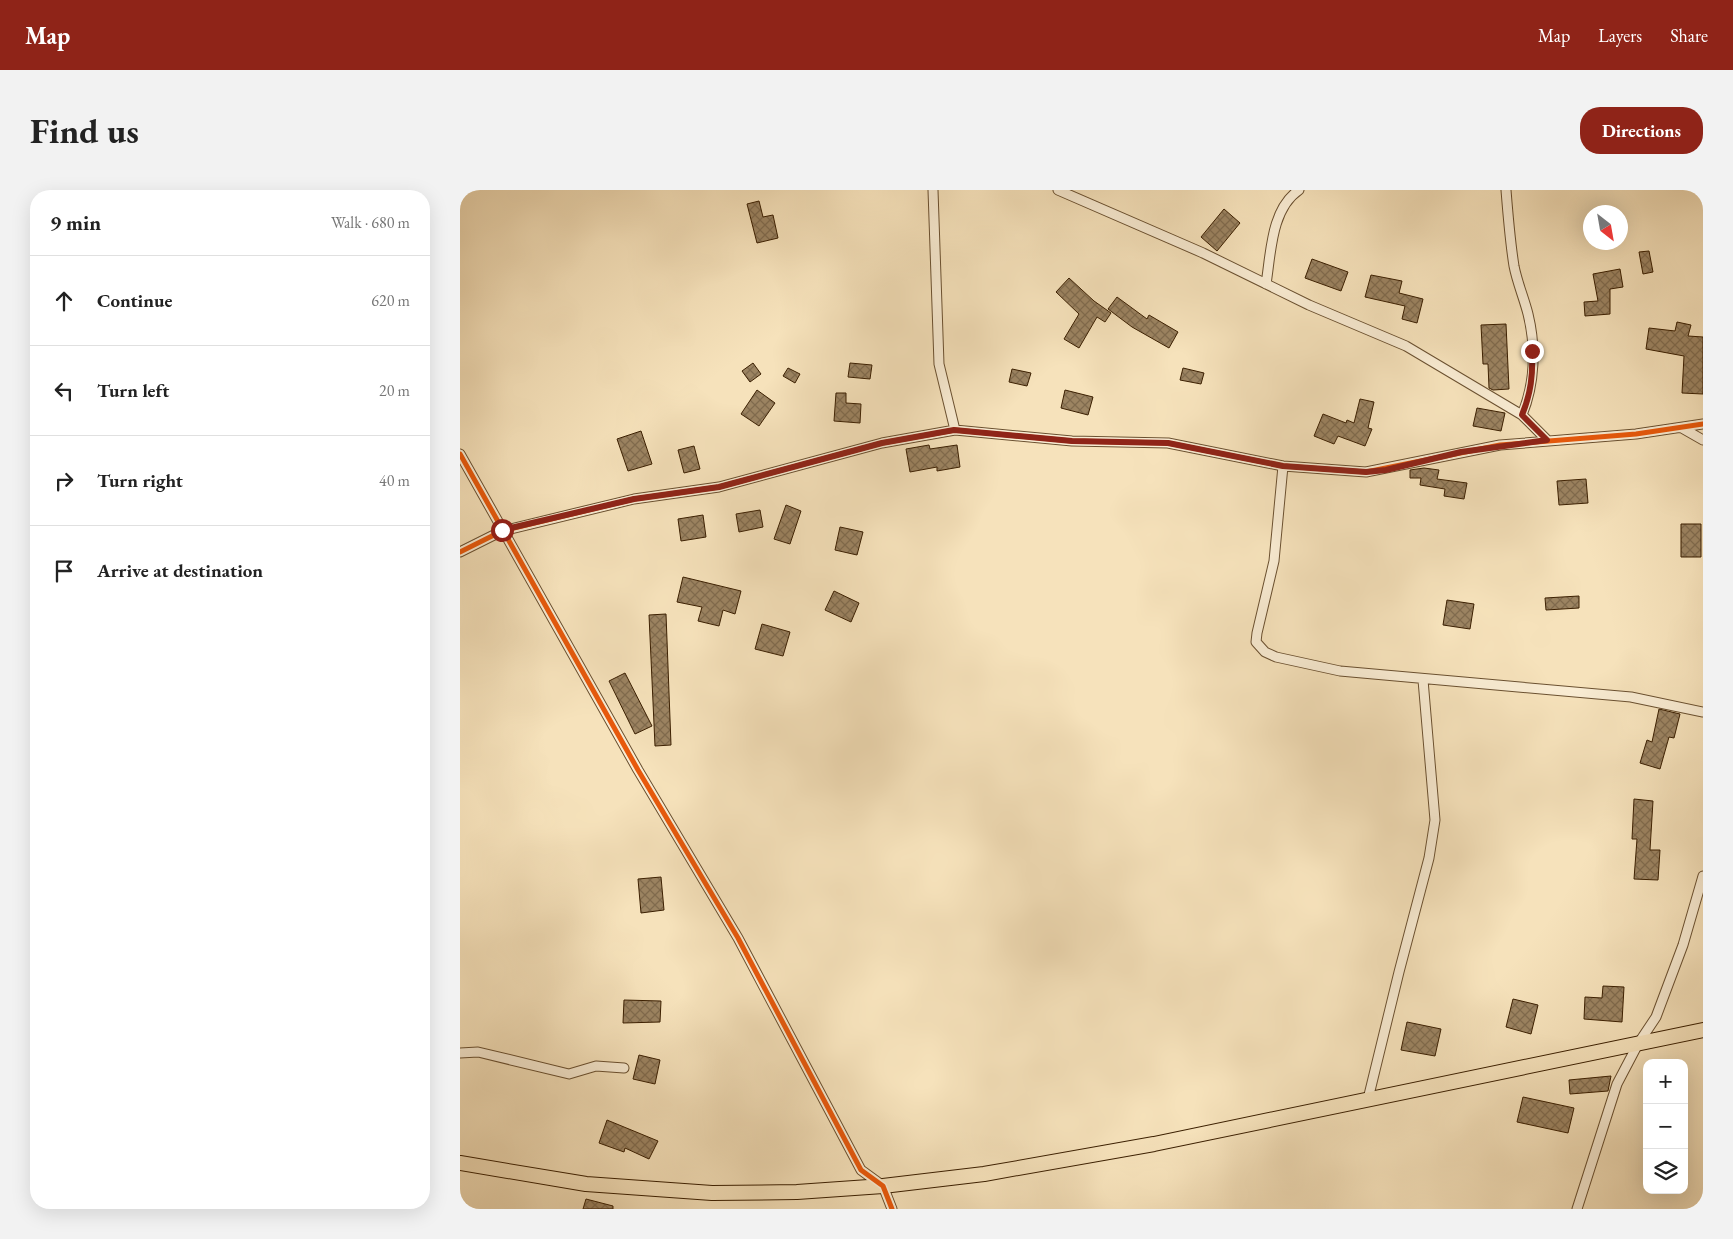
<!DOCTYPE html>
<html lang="en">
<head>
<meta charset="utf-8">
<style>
	:root { --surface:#fff; --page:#f2f2f2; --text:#222; --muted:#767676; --line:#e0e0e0; --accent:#8f2418 }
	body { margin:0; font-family:"EB Garamond",serif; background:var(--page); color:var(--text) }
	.controls { position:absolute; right:15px; bottom:15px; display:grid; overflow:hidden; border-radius:10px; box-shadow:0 5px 20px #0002 }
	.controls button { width:45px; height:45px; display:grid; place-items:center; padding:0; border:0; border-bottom:1px solid var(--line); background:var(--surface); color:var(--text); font:25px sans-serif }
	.compass { position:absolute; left:1123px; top:15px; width:45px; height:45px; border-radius:50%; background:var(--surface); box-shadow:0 5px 20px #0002; rotate:149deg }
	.stop { position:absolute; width:15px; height:15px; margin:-11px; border:4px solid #8f2418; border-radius:50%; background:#fff }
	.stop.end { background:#8f2418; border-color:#fff; box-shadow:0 1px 5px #0008 }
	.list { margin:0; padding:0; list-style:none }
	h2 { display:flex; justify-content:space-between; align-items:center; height:65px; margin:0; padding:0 20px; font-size:21px }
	h2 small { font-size:16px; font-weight:400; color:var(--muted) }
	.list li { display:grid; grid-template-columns:32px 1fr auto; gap:15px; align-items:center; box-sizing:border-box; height:90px; padding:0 20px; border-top:1px solid var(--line) }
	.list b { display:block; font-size:19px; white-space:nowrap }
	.list em { font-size:16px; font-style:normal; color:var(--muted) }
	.icon { flex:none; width:28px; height:28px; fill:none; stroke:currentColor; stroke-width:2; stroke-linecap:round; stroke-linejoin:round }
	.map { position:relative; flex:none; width:1243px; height:1019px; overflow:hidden; border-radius:20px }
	header { display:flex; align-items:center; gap:30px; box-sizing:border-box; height:70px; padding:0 25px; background:var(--accent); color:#fff }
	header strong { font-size:24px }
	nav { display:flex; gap:28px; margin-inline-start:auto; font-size:18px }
	.intro { display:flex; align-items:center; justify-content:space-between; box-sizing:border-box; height:120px; padding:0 30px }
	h1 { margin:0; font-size:35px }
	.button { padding:12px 22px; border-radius:20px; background:var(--accent); color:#fff; font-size:18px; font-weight:700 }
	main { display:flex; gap:30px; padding:0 30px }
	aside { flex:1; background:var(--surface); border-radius:20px; box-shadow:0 5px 20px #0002 }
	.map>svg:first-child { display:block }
</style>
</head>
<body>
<header>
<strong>Map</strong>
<nav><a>Map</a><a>Layers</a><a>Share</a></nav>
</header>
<div class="intro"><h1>Find us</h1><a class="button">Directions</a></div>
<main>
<aside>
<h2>9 min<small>Walk · 680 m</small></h2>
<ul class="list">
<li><svg class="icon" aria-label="ahead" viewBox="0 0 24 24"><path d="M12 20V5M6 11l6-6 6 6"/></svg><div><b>Continue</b></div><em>620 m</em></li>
<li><svg class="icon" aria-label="left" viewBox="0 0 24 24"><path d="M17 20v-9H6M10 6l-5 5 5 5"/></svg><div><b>Turn left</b></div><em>20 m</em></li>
<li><svg class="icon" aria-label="right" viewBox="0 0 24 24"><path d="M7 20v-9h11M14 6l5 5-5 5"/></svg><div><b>Turn right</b></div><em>40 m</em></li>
<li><svg class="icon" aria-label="arrive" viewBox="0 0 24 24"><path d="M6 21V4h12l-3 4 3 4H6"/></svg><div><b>Arrive at destination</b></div></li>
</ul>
</aside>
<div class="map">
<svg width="1243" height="1019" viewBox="0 0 1243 1019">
	<defs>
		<pattern id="building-cross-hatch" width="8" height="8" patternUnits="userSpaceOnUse" patternTransform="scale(1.25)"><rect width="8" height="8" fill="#9c8462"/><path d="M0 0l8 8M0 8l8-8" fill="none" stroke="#806b4e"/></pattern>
	</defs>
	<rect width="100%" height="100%" fill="#f6e2bb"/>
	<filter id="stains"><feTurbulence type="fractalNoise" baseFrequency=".004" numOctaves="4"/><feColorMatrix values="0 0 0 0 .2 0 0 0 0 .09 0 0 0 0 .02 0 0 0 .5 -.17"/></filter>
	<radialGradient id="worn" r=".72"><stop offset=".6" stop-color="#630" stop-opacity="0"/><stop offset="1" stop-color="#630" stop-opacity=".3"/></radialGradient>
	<!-- building -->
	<path fill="url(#building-cross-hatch)" stroke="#3b1f01" d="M299,11L303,27L313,25L318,48L297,53L287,14Z
		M764,19L780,33L757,61L741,47Z
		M1189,61L1193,82L1183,84L1179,62Z
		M852,69L888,82L881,101L845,88Z
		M1160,79L1163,97L1150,99V124L1125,126L1124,112L1138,111L1133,84Z
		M911,85L942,91L939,103L963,109L957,133L942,129L945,116L905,107Z
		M609,88L634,111L651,123L645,132L637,127L619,158L604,149L619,124L596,102Z
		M657,107L687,129L689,125L718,142L709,158L672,137L648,119Z
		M1217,132L1231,135L1228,146L1243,147V204L1222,203L1224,166L1186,159L1189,138L1215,141Z
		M1046,134L1049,199L1033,200L1029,198L1028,174H1023L1021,135Z
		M293,173L301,184L290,192L282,181Z
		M390,173L412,175L410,189L388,187Z
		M328,178L340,184L335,193L323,186Z
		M723,178L744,183L741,194L720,190Z
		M552,179L571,183L567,196L549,192Z
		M297,200L315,213L299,236L281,224Z
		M605,200L633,207L628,225L601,218Z
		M376,203H386V213L401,214L400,233L374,231Z
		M900,209L914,212L908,238L912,239L905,256L878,246L874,254L854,246L863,224L886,233L887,230L894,233Z
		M1017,218L1045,223L1041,241L1013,236Z
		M181,241L192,274L168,281L157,249Z
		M469,255L470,259L497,255L500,277L477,281V277L450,282L446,259Z
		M234,256L240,279L224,283L218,260Z
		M964,278L979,280L977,289L1007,293L1004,309L984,306L985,299L960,295L961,288H950V280Z
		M1126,289L1128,313L1099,315L1097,291Z
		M326,315L341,321L330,354L314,349Z
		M300,320L303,337L279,342L276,324Z
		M243,325L246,347L221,351L218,329Z
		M1221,334H1241V367H1221Z
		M380,337L403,342L397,365L375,360Z
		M223,387L281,401L275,424L263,420L259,436L238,431L242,417L217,412Z
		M374,401L399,413L391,432L365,420Z
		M1119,406V418L1086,420L1085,408Z
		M987,410L1014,414L1010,439L983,435Z
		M206,424L211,555L195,556L189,425Z
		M302,434L330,442L323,466L295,459Z
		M165,483L192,536L175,544L149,491Z
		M1199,519L1220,524L1214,548L1209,547L1200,579L1180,573L1187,550L1192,552Z
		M1174,609L1193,611L1190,660H1200L1198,690L1174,689L1177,649H1172Z
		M201,687L204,720L181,723L178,689Z
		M1143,796L1164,797L1162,832L1124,829L1125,807L1142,808Z
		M1053,809L1078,815L1071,844L1046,837Z
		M164,810L201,811L200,832L163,833Z
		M947,832L981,839L975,866L941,860Z
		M179,865L200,870L195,894L173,889Z
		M1151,886L1148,901L1110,904L1109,890Z
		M1063,907L1114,918L1108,943L1057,932Z
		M147,930L198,951L189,969L165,958L164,962L139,953Z
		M126,1009L153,1016V1019H123Z"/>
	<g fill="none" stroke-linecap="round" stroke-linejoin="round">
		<!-- street casing -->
		<g stroke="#6a5030" stroke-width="11">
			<path id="street" d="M473,0L479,174L495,240
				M598,0L743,63L849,115L946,156L1062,225L1087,250
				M1046,0C1048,25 1050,51 1054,76C1057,92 1064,108 1068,124C1076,157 1075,193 1062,225
				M806,94C811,63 811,19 839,0
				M1222,238L1243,250
				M0,264L178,580L278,748L401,980L423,996L432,1019
				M823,276L814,371L797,443L796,452L805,462L816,467L880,481L1171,507L1243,522
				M0,362L42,341L174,309L259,297L422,253L495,240L612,251L708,253L823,276L906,282L1040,255L1176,244L1243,234
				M0,863L18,862L109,884L136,876L164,878
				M908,909L939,782L969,668L975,630L963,490
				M1117,1019L1157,894L1178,854L1196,827L1223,755L1243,686"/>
		</g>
		<!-- primary casing -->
		<g stroke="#3b1f01" stroke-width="16">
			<path id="primary" d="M0,973L126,994L252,1003L337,1002L423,996L524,984L694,954L1243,840"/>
		</g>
		<!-- street -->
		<use href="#street" stroke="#f9ecd3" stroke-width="9"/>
		<!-- primary -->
		<use href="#primary" stroke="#f6e2bb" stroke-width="14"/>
		<!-- cycleway casing -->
		<g stroke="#f9ecd3" stroke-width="8">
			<path id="cycleway" d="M0,264L178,580L278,748L401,980L423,996L432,1019
				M0,362L42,341L174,309L259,297L422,253L495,240L612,251L708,253L823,276L906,282L1040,255L1176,244L1243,234"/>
		</g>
		<!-- cycleway -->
		<use href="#cycleway" stroke="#e8590c" stroke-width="5"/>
	</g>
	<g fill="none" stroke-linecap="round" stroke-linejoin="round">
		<!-- route -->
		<path stroke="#8f2418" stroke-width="6" d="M42,340L174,309L259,297L422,253L494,240L612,251L708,253L823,276L906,282L926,280L1001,262L1087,250L1062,225C1071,203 1073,185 1072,161"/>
	</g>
	<rect width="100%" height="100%" filter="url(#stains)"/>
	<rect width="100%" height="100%" fill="url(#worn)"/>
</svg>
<div class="controls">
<button>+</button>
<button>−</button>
<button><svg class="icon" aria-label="layers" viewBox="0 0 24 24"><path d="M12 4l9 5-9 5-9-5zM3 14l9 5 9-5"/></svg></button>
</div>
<svg class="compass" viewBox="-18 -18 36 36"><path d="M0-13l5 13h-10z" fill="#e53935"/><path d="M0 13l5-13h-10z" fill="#767676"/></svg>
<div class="stop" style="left:42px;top:340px"></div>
<div class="stop end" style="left:1072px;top:161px"></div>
</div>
</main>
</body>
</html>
